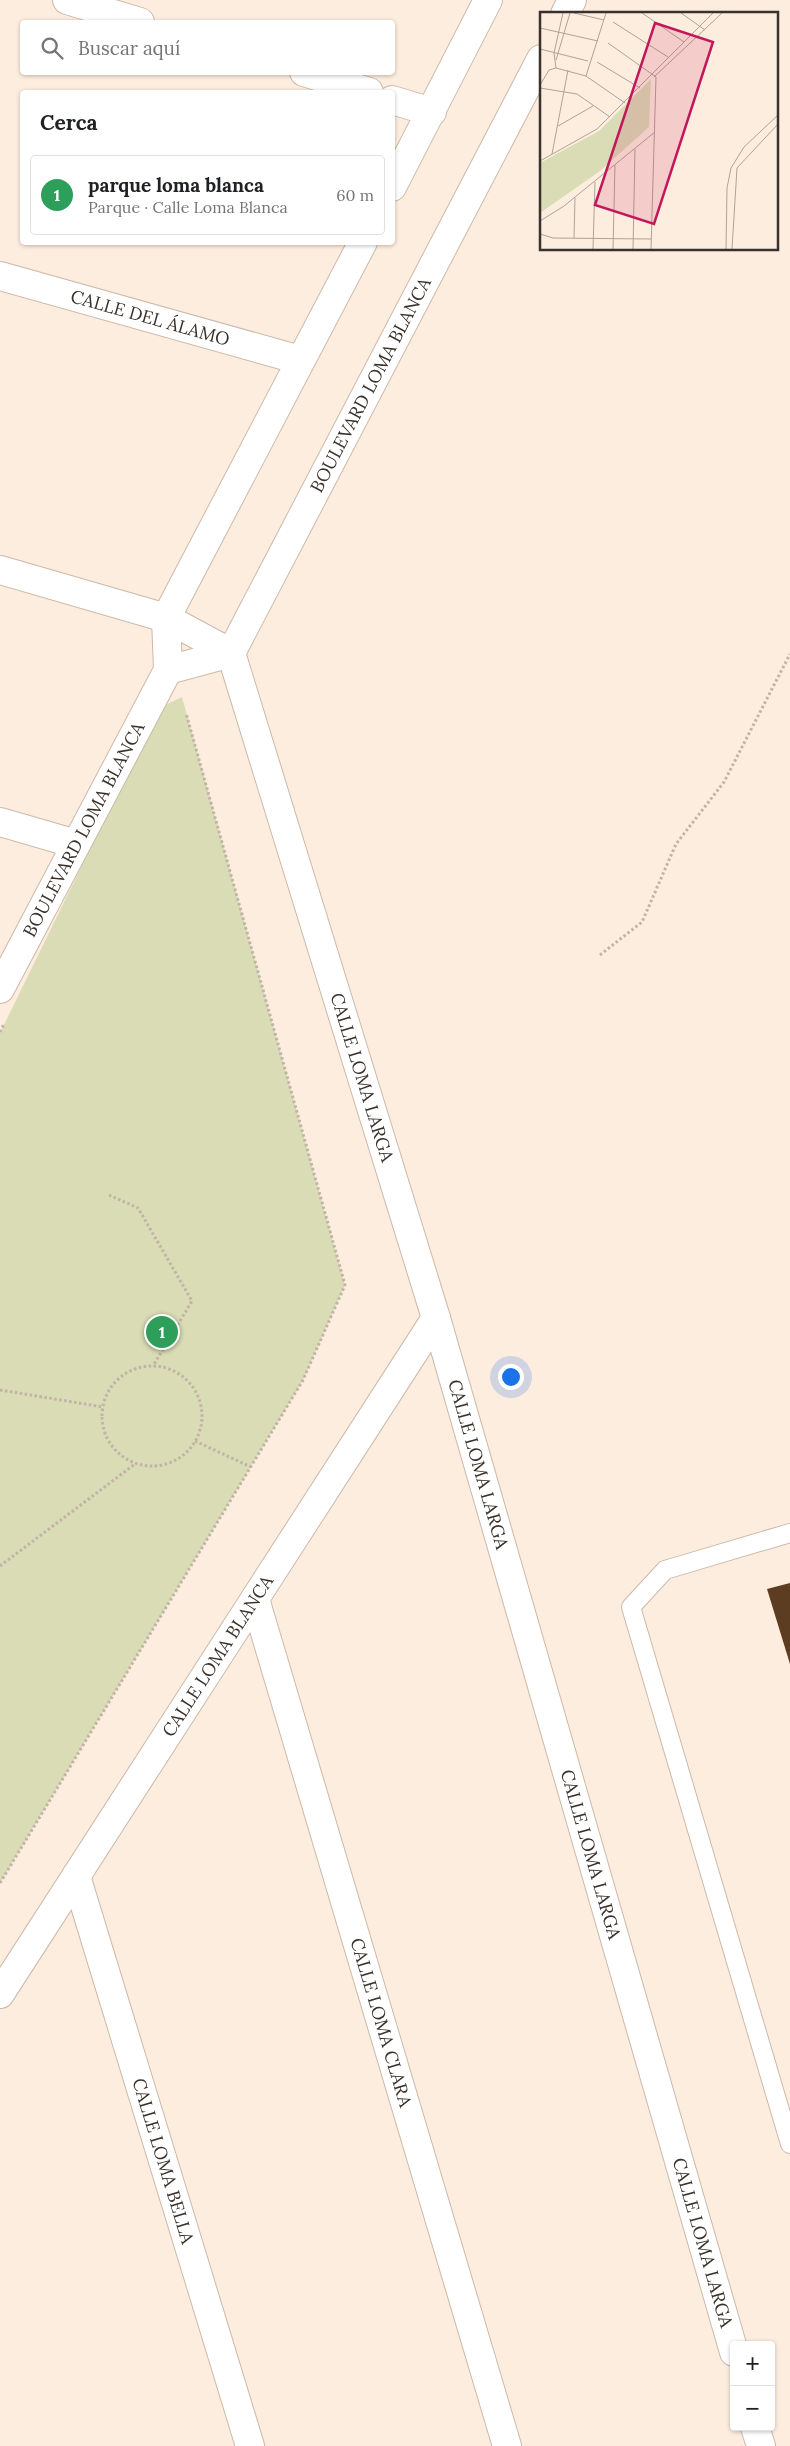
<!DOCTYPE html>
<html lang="es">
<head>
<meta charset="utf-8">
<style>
	:root { --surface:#fff; --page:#f2f2f2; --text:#202124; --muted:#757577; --line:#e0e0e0; --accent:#5c5b28 }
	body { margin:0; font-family:Lora,serif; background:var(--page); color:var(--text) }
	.controls { position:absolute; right:15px; bottom:15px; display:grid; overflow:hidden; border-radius:5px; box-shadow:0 1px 4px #0004 }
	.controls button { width:45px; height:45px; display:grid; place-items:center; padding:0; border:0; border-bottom:1px solid var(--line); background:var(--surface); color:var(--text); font:25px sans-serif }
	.you { position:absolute; left:510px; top:1376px; width:18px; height:18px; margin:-12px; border:4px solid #fff; border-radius:50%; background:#1a73e8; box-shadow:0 0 0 8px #1a73e833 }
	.badge { display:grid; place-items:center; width:32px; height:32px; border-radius:50%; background:var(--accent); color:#fff; font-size:16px; font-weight:700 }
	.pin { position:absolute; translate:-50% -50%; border:2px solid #fff; box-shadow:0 1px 5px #0006 }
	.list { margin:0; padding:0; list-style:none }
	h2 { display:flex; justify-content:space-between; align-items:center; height:65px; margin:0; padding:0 20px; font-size:21px }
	h2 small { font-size:16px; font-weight:400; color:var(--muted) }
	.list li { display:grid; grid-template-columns:32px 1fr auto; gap:15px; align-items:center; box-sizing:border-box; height:80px; margin:0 10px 10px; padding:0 10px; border:1px solid var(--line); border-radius:5px }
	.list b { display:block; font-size:19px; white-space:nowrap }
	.list p { margin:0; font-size:16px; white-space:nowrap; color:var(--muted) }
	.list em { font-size:16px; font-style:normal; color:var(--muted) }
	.icon { flex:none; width:28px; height:28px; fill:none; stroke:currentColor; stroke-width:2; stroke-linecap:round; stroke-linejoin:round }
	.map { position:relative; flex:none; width:790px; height:2446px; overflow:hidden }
	.search { position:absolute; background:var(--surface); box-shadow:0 1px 4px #0004; left:20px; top:20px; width:375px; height:55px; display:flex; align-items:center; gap:12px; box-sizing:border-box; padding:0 18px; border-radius:5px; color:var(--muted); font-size:19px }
	.panel { position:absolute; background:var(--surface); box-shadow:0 1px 4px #0004; left:20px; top:90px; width:375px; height:155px; border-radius:5px }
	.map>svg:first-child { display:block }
</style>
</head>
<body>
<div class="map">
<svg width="790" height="2446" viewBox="0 0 790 2446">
	<rect width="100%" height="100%" fill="#fdeddf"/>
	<!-- green -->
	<path fill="#d9dcb4" d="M182,697L345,1285L303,1380L0,1883V1033L159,708Z"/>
	<!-- building -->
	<path fill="#5c3d22" d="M790,1583V1664L767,1589Z"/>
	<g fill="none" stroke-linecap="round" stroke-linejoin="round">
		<!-- lane casing -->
		<g stroke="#ccb9a9" stroke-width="20">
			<path id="lane" d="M790,1533L665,1570L631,1607L790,2144"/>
		</g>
		<!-- street casing -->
		<g stroke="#ccb9a9" stroke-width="30">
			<g id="street">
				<path d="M67,0L140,22"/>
				<path d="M304,72L369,92"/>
				<path d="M392,100L432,112"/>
				<path id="s1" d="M0,276L300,360"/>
				<path d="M0,570L166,618"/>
				<path d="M0,822L76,844"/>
				<path id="s2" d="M0,989L168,670"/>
				<path id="s3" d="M255,1599L507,2446"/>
				<path id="s4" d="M76,1876L250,2446"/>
				<path id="s5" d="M0,1994L436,1318"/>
			</g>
		</g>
		<!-- secondary casing -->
		<g stroke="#ccb9a9" stroke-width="30">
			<g id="secondary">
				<path d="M565,14L572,0"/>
				<path d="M392,187L488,0"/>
				<path id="s6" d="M363,242L166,618L168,670L231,653L541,59"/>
				<path id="s7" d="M166,618L231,653L436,1318L734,2352"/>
				<path d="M755,2427L761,2446"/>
			</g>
		</g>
		<!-- path -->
		<path stroke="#c0b3a7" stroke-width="3" stroke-dasharray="2.5 2.5" stroke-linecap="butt" d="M600,955L642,922L676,844L724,782L790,654
			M0,1032L4,1024
			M109,1195L138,1208L192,1301L153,1366
			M102 1416a50 50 0 1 1 100 0a50 50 0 1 1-100 0Z
			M0,1390L103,1407
			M195,1441L251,1467
			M0,1566L135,1464
			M0,1883L303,1380L345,1285L186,713"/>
		<!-- lane -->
		<use href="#lane" stroke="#fff" stroke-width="18"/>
		<!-- street -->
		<use href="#street" stroke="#fff" stroke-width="28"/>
		<!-- secondary -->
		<use href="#secondary" stroke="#fff" stroke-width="28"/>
	</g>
	<g text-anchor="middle" stroke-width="5" stroke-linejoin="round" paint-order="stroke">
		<!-- street labels -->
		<g font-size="18" fill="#39322b" stroke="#fdeddf">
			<text dy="6" stroke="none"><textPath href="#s1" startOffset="156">CALLE DEL ÁLAMO</textPath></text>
			<text dy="6" stroke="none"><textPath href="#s6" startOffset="844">BOULEVARD LOMA BLANCA</textPath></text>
			<text dy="6" stroke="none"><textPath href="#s2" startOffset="180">BOULEVARD LOMA BLANCA</textPath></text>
			<text dy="6" stroke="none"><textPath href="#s7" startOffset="518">CALLE LOMA LARGA</textPath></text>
			<text dy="6" stroke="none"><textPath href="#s7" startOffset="922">CALLE LOMA LARGA</textPath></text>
			<text dy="6" stroke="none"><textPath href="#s5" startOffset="402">CALLE LOMA BLANCA</textPath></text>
			<text dy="6" stroke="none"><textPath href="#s7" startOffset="1328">CALLE LOMA LARGA</textPath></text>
			<text dy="6" stroke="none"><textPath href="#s3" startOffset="442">CALLE LOMA CLARA</textPath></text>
			<text dy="6" stroke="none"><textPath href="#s4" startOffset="298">CALLE LOMA BELLA</textPath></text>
			<text dy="6" stroke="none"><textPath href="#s7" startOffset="1732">CALLE LOMA LARGA</textPath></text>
		</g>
	</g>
	<!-- overview -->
	<g transform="translate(540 12)">
		<rect width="238" height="238" fill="#fdeddf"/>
		<path d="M111,67L109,115L60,159L0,201V151L59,119Z" fill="#d9dcb4"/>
		<path fill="none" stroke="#afa297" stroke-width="1" d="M34,1L64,8M102,1L144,30M141,1L165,18M73,10L128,45M0,16L58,29M68,31L116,65L111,237M0,37L48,49M16,48L30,1M57,50L100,76M16,56L46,64L85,91M46,64L66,1M114,65L182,1M0,73L9,58L16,56L14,41L23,1M0,76L37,82L70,105M18,114L53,94M12,142L28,58M0,149L57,117L173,1M0,209L24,194L115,120M0,222L13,226L111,227M34,226L35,186M53,237L55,170M73,237L75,153M93,237L95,137M186,237L187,176L191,156L204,135L238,103M192,237L197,156L238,112"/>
		<path fill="#c2185b" fill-opacity="0.15" stroke="#c2185b" stroke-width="2.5" d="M115,11L173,30L114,212L55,193Z"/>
		<rect width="238" height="238" fill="none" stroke="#39322b" stroke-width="2.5"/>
	</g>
</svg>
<div class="controls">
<button>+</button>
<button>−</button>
</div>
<div class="you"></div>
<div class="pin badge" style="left:162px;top:1332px;background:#2e9e5b">1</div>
<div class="search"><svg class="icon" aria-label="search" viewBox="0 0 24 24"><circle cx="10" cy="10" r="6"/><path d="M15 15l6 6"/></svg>Buscar aquí</div>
<section class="panel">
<h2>Cerca<small></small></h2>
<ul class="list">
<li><span class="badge" style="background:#2e9e5b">1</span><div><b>parque loma blanca</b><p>Parque · Calle Loma Blanca</p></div><em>60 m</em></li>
</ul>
</section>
</div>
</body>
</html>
